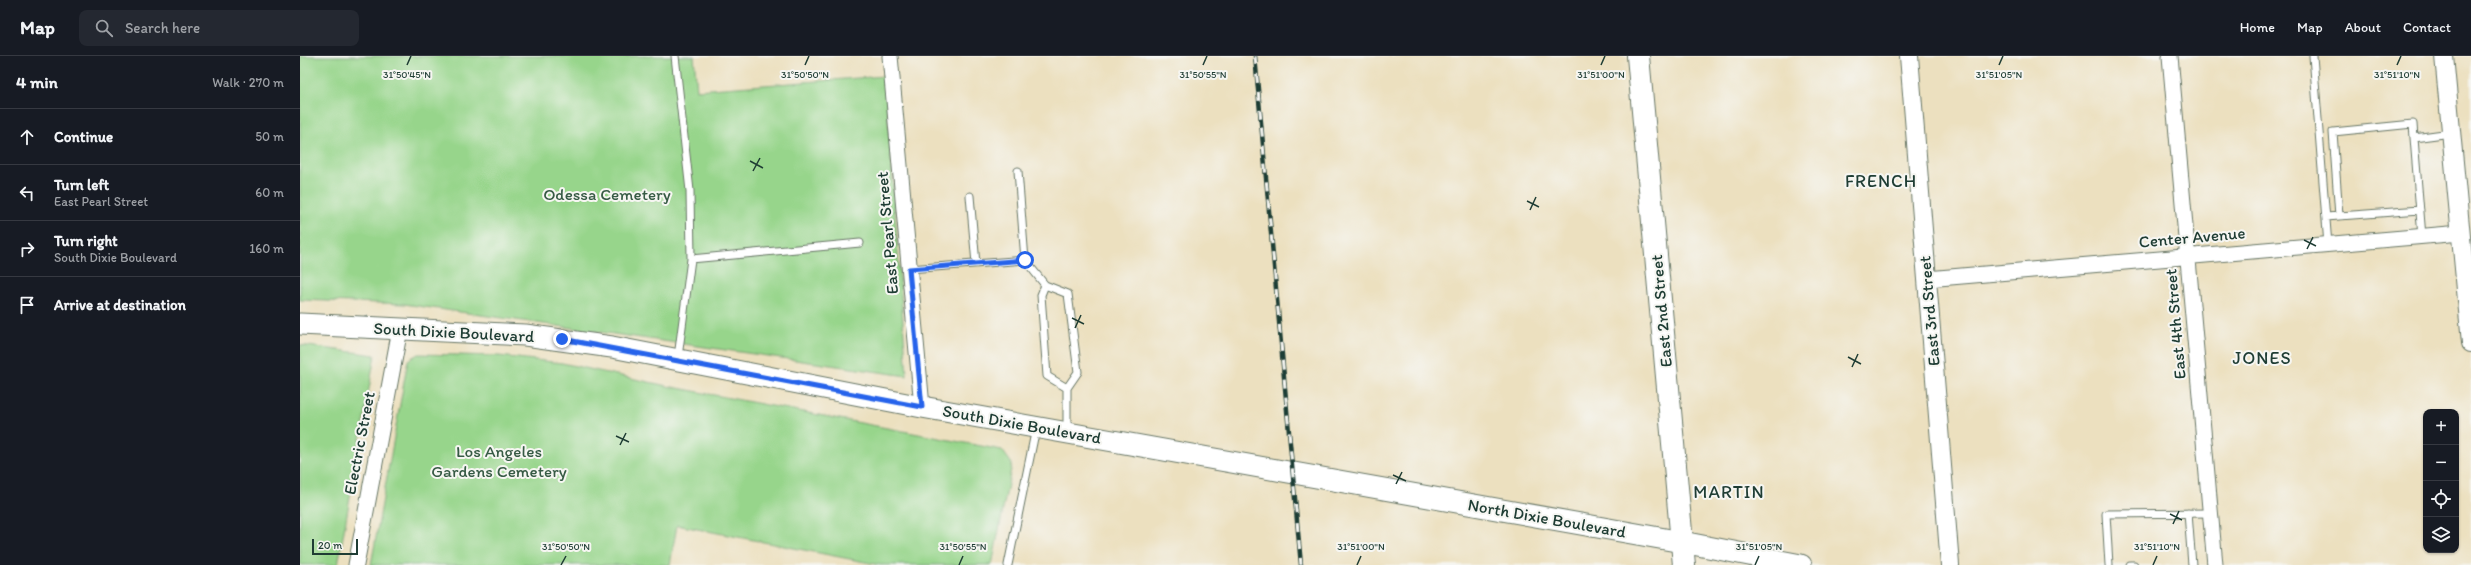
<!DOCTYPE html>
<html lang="en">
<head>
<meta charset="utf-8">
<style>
	:root { --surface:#171b24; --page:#242831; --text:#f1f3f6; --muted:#9ea1a6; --line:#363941 }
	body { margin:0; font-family:Itim,sans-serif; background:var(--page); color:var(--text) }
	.controls { position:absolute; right:12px; bottom:12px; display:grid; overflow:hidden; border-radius:8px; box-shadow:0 1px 3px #0004 }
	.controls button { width:36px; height:36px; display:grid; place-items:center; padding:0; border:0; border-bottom:1px solid var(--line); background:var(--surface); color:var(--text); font:20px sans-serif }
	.scale { position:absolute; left:12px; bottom:10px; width:46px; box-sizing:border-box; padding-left:4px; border:2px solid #1f3d34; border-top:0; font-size:11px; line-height:14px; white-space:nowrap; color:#1f3d34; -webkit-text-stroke:3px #f6f6f2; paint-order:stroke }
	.stop { position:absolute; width:12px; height:12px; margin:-9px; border:3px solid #2563eb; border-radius:50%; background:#fff }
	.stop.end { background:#2563eb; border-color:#fff; box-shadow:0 1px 4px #0008 }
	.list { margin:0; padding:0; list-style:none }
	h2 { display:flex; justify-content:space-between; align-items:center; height:52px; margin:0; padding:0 16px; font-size:17px }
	h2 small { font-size:13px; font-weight:400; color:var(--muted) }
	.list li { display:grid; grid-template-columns:26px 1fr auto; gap:12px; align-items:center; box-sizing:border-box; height:56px; padding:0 16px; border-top:1px solid var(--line) }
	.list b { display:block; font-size:15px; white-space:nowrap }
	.list p { margin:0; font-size:13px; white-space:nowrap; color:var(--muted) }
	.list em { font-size:13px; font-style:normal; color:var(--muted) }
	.icon { flex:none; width:22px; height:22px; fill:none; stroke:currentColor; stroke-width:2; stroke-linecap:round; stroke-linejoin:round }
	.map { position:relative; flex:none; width:2171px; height:509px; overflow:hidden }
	header { display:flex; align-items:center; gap:24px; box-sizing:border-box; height:56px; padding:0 20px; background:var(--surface); border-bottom:1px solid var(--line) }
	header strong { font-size:19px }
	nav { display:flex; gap:22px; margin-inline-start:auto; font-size:14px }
	.search { width:280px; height:36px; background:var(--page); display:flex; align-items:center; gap:10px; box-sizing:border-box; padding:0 14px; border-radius:8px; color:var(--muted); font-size:15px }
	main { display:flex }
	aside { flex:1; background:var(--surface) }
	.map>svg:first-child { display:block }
</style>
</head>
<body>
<header>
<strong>Map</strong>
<div class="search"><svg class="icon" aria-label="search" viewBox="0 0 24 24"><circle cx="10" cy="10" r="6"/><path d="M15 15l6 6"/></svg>Search here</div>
<nav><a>Home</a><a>Map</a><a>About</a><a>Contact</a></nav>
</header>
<main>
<aside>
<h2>4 min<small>Walk · 270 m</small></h2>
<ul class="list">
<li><svg class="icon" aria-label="ahead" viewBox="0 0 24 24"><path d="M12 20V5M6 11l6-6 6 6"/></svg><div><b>Continue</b></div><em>50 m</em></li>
<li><svg class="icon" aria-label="left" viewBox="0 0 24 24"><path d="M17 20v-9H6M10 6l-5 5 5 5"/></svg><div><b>Turn left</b><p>East Pearl Street</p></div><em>60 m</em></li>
<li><svg class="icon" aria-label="right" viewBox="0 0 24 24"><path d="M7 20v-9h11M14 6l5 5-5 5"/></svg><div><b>Turn right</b><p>South Dixie Boulevard</p></div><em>160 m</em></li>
<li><svg class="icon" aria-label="arrive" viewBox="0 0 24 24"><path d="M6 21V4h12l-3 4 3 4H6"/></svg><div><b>Arrive at destination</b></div></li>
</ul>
</aside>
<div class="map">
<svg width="2171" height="509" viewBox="0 0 2171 509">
	<rect width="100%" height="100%" fill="#f6f6f2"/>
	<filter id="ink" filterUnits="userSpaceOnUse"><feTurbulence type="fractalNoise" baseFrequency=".025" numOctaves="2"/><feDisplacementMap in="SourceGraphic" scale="8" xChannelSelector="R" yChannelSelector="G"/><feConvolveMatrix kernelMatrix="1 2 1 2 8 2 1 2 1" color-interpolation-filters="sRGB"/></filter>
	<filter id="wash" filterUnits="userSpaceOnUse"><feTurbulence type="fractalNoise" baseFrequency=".012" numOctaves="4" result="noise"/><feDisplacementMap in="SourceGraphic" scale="16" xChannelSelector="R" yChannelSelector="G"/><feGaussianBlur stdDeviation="0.9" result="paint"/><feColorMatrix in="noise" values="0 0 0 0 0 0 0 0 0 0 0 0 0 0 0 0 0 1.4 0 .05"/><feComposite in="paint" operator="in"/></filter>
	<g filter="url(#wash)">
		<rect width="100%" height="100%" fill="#ece0bf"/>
		<!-- green -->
		<path fill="#97d58b" stroke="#5b8960" d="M0,0H394L397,34L585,20L607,320L104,248L0,244Z
			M0,289L75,299L38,509H0Z
			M118,298L199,300L262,307L367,330L702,394L712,408L692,509H580L377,469L370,509H71L108,304Z"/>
	</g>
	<g filter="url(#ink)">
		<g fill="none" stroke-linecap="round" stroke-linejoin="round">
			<!-- service casing -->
			<g stroke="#677665" stroke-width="9">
				<path id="service" d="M375,0L390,135L391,203
					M2013,0L2028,189
					M670,140L676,208
					M2039,160L2033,76L2113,68L2114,82
					M2026,161L2120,154
					M2122,181L2114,82L2151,77
					M725,204L745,229L768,238L778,316L767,332L747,320L741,239L745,229
					M609,213L725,204L718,115
					M378,301L391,203L560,187
					M767,332V374
					M1888,457L1892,509
					M708,509L736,372
					M1809,509L1806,458L1911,457
					M1830,509H1834"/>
			</g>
			<!-- minor casing -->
			<g stroke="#677665" stroke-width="17">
				<path id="minor" d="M590,0L622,351
					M1870,0L1915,509
					M1627,223L2161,177
					M56,509L100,273"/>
			</g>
			<!-- tertiary casing -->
			<g stroke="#677665" stroke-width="20">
				<path id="tertiary" d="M1609,0L1650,509
					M2144,0L2171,287"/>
			</g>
			<!-- secondary casing -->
			<g stroke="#677665" stroke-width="23">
				<path id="secondary" d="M0,268L225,279L312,291L622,351L1382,486L1501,509"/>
			</g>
			<!-- primary casing -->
			<g stroke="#677665" stroke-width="24">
				<path id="primary" d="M1338,0L1384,509"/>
			</g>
			<!-- service -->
			<use href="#service" stroke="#fff" stroke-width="7"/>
			<!-- minor -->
			<use href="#minor" stroke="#fff" stroke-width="15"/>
			<!-- tertiary -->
			<use href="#tertiary" stroke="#fff" stroke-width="18"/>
			<!-- secondary -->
			<use href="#secondary" stroke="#fff" stroke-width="21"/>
			<!-- primary -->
			<use href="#primary" stroke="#fff" stroke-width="22"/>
			<!-- rail casing -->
			<g stroke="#1f3d34" stroke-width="4.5">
				<path id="rail" d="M955,0L1001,509"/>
			</g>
			<!-- rail -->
			<use href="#rail" stroke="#f6f6f2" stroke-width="3" stroke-dasharray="9" stroke-linecap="butt"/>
		</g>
	</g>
	<g fill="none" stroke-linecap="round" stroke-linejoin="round" filter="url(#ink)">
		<!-- route -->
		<path stroke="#2563eb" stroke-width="5" d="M262,283L622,351L609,213L725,204"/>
	</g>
	<!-- ticks -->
	<path fill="none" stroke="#1f3d34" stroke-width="1.5" d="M107,9L111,0M505,9L509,0M903,9L907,0M1301,9L1305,0M1699,9L1703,0M2097,9L2101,0M450,105L463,112M453,115L460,102M1227,145L1239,151M1230,154L1236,141M2004,184L2016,190M2007,193L2013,181M772,262L784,268M775,272L781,259M1548,301L1561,308M1552,311L1558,298M316,380L329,386M320,389L326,377M1093,419L1106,425M1096,428L1102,416M1870,458L1882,464M1873,468L1879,455M261,509L266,500M659,509L663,500M1057,509L1061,500M1455,509L1459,500M1853,509L1857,500"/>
	<g text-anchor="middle" stroke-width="4" stroke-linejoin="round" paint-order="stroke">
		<!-- park labels -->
		<g font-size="17" fill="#375b45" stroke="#f6f6f2">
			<text x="307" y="144">Odessa Cemetery</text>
			<text x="199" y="401">Los Angeles<tspan x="199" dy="20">Gardens Cemetery</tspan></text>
		</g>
		<!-- street labels -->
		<g font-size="17" fill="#1f3d34" stroke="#f6f6f2">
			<text transform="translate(587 177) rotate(-95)" y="6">East Pearl Street</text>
			<text transform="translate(1892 181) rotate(-5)" y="6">Center Avenue</text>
			<text transform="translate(1361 255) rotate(-95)" y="6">East 2nd Street</text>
			<text transform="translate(1629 255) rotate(-95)" y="6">East 3rd Street</text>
			<text transform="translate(1875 268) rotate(-95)" y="6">East 4th Street</text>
			<text transform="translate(154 276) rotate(3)" y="6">South Dixie Boulevard</text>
			<text transform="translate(722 368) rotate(10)" y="6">South Dixie Boulevard</text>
			<text transform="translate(59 387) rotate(-79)" y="6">Electric Street</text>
			<text transform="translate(1247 462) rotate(10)" y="6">North Dixie Boulevard</text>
		</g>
		<!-- neighbourhood labels -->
		<g font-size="18" letter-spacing="1" fill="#1f3d34" stroke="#f6f6f2">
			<text x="1581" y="131">FRENCH</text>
			<text x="1962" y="308">JONES</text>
			<text x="1429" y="442">MARTIN</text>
		</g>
	</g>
	<g font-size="10" text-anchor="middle" fill="#1f3d34" stroke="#f6f6f2" stroke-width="4" stroke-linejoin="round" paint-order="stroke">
		<text x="1699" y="22">31°51'05"N</text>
		<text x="107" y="22">31°50'45"N</text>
		<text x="505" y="22">31°50'50"N</text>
		<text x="903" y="22">31°50'55"N</text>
		<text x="1301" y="22">31°51'00"N</text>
		<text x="2097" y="22">31°51'10"N</text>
		<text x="266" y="494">31°50'50"N</text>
		<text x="663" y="494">31°50'55"N</text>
		<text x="1061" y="494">31°51'00"N</text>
		<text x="1459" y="494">31°51'05"N</text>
		<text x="1857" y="494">31°51'10"N</text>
	</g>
</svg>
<div class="controls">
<button>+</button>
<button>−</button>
<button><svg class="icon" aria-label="locate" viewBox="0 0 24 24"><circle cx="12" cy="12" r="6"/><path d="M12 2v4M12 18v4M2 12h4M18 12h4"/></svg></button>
<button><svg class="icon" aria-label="layers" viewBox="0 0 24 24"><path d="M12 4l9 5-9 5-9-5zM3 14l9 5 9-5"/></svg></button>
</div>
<div class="scale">20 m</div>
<div class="stop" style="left:725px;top:204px"></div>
<div class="stop end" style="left:262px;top:283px"></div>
</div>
</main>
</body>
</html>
